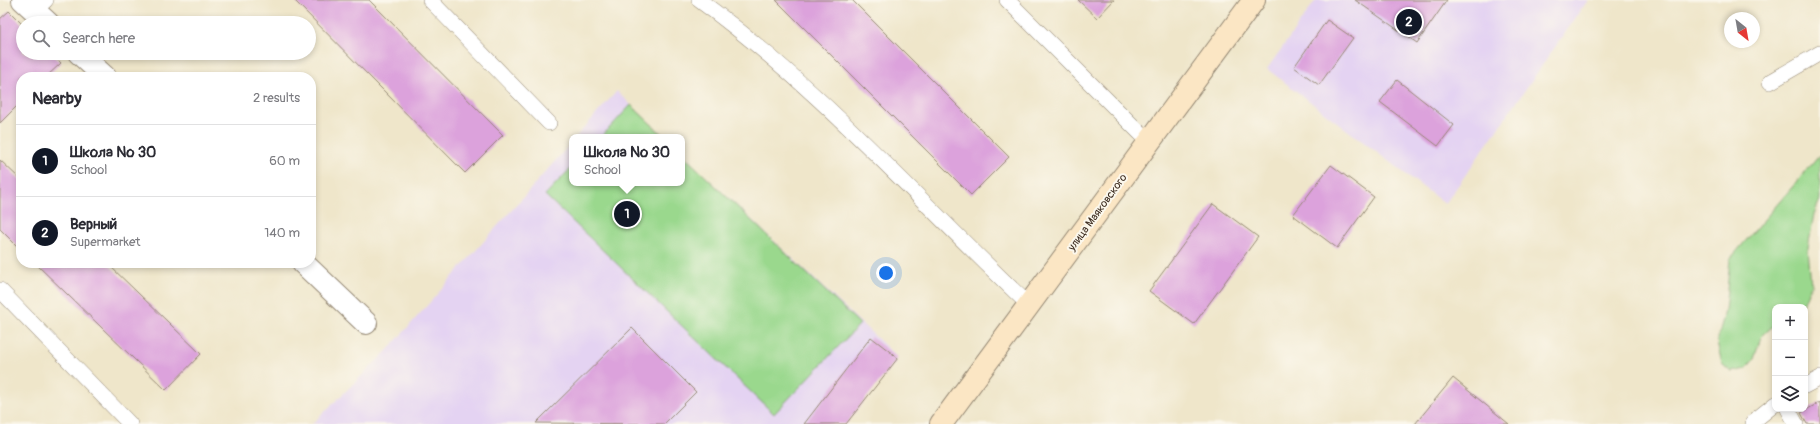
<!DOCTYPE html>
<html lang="en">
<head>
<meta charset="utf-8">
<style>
	:root { --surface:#fff; --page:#f2f2f3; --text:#2b2b33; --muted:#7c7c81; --line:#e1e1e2; --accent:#111827 }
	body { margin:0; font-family:Pangolin,sans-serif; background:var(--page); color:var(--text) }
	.controls { position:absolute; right:12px; bottom:12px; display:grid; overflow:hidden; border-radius:8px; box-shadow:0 2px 6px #0003 }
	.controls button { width:36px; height:36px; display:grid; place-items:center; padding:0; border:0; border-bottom:1px solid var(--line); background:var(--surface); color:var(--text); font:20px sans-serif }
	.compass { position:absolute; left:1724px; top:12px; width:36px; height:36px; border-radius:50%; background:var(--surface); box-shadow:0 2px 6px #0003; rotate:149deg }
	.you { position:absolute; left:886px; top:273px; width:14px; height:14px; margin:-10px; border:3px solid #fff; border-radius:50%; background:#1a73e8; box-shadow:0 0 0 6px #1a73e833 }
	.badge { display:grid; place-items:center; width:26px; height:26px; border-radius:50%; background:var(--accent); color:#fff; font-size:13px; font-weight:700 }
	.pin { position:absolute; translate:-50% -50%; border:2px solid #fff; box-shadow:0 1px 4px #0006 }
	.popup { position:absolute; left:569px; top:134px; width:116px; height:52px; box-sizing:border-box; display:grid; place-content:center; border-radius:8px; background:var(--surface); filter:drop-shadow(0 1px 3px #0005); font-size:13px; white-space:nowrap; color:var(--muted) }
	.popup b { font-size:15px; color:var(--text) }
	.popup::after { content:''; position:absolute; left:50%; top:100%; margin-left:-8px; border:8px solid transparent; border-top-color:var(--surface) }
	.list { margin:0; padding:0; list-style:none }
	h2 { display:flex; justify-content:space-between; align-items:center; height:52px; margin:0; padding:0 16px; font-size:17px }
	h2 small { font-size:13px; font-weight:400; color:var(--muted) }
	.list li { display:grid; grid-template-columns:26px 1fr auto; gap:12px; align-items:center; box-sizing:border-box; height:72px; padding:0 16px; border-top:1px solid var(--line) }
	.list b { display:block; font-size:15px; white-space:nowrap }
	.list p { margin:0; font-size:13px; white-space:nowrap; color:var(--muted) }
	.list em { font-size:13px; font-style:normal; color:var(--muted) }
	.icon { flex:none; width:22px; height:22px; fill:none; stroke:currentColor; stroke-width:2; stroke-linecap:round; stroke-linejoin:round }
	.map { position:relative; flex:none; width:1820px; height:424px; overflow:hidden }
	.search { position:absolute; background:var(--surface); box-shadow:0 2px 6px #0003; left:16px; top:16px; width:300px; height:44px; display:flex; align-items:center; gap:10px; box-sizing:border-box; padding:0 14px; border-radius:22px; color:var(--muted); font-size:15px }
	.panel { position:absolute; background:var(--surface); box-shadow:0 2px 6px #0003; left:16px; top:72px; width:300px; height:196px; border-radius:16px }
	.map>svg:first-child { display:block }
</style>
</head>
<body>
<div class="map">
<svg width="1820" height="424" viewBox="0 0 1820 424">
	<rect width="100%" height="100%" fill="#fbf7ec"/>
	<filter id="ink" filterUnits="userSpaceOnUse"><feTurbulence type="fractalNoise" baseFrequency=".025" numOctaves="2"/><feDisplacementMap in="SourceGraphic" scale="8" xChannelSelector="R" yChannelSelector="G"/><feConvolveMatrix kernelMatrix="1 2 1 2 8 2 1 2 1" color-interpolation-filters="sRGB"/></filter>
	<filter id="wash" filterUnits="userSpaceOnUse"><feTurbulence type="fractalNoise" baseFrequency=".012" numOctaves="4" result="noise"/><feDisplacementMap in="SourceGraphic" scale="16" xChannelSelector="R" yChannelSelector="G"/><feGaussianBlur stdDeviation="0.9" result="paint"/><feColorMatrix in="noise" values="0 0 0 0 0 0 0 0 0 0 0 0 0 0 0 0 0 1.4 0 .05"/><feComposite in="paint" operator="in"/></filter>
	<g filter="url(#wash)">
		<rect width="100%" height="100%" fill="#efe6ca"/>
		<!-- built -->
		<path fill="#e4d3f2" d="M1316,0H1588L1445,204L1267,69Z
			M617,91L631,105L665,137H576Z
			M572,142V183H682V154L898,358L846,424H312L386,352Z"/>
		<!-- green -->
		<path fill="#9ad88d" stroke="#6a8156" d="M631,105L665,137H601Z
			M682,154L860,324L774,414L545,195L572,167V183H682Z
			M1820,155V200L1814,214L1808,248L1811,285L1803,305L1800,307H1775V324L1761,337L1754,359L1746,369L1731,372L1722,364L1717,342L1725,311L1730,259Z"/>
		<g id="blocks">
			<!-- building -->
			<path fill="#dca2dc" d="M294,0H369L503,135L465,173Z
				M776,0H852L1009,157L971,195Z
				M1078,0H1114L1097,18Z
				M1355,0H1447L1417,43Z
				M9,11L23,25V53H51L61,63L46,77H21V102L0,123V19Z
				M1327,20L1353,38L1319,85L1294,67Z
				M1397,80L1454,125L1438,146L1380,102Z
				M0,160L21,180V250L0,229Z
				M1331,165L1374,197L1337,248L1293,215Z
				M1213,204L1258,237L1194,324L1149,291Z
				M35,263H107L201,354L166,390Z
				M632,328L696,392L664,424L536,423Z
				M871,337L898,358L846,424H804Z
				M1453,378L1509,424H1415Z
				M1820,402V424H1807L1801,413Z"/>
		</g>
	</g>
	<g filter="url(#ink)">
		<use href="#blocks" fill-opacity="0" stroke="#958874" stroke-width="1"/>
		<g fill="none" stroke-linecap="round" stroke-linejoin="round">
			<!-- lane casing -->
			<g stroke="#958874" stroke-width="16">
				<path id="lane" d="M430,0L549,123
					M699,0C820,88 920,202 1029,305
					M1007,0L1149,142
					M34,11L46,0
					M1770,82L1820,53
					M0,290L130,424
					M1805,386L1820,378
					M1788,409L1796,424
					M1753,424L1754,421L1775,404"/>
			</g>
			<!-- street casing -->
			<g stroke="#958874" stroke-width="24">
				<path id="street" d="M23,0L48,23
					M79,53L105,77
					M303,263L366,323"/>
			</g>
			<!-- secondary casing -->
			<g stroke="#958874" stroke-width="24">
				<path id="secondary" d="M941,424L1254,0"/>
			</g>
			<!-- lane -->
			<use href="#lane" stroke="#fff" stroke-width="15"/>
			<!-- street -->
			<use href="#street" stroke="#fff" stroke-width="22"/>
			<!-- secondary -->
			<use href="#secondary" stroke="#fbe6c4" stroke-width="22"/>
		</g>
	</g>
	<g text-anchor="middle" stroke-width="4" stroke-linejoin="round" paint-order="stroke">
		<!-- street labels -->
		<g font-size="11" fill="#3b2a1e" stroke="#fbf7ec">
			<text transform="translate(1097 212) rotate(-54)" y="4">улица Маяковского</text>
		</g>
	</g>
</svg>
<div class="controls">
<button>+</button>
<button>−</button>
<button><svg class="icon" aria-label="layers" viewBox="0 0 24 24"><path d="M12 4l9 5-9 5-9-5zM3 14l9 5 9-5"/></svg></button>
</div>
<svg class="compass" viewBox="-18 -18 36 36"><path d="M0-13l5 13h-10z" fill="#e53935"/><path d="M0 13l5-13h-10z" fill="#7c7c81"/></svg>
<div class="you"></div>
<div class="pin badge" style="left:627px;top:214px">1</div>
<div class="popup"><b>Школа № 30</b>School</div>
<div class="pin badge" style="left:1409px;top:22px">2</div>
<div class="search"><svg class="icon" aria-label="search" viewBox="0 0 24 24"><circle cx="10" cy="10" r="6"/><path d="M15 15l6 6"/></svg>Search here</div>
<section class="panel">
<h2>Nearby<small>2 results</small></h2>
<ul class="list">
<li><span class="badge">1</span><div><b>Школа № 30</b><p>School</p></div><em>60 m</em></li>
<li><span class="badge">2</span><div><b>Верный</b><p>Supermarket</p></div><em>140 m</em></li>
</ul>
</section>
</div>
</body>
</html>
